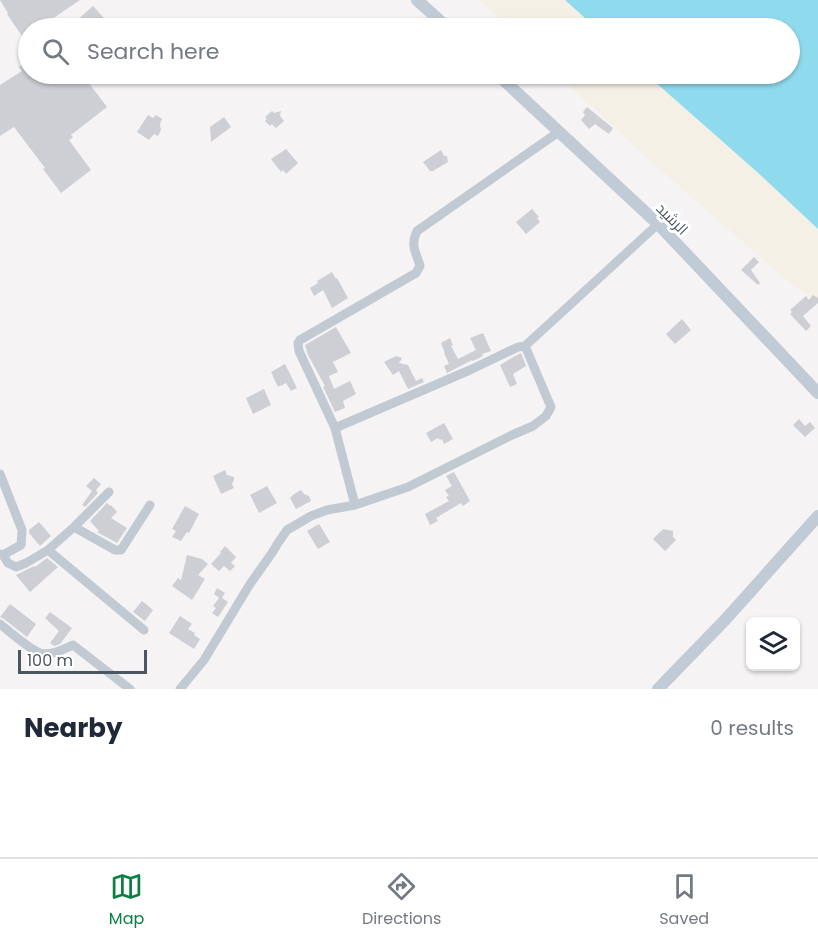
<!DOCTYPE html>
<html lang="en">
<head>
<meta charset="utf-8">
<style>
	:root { --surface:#fff; --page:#f6f6f7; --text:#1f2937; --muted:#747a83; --line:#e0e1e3; --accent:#0b8043 }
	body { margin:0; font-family:Poppins,Cairo,sans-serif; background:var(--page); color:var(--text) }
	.controls { position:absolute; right:18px; bottom:18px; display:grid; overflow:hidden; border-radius:9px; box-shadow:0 2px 4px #0004 }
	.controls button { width:54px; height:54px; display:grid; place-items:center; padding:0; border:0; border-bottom:2px solid var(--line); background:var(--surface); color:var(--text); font:30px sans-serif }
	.scale { position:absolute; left:18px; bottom:15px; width:129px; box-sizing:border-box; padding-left:6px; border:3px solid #4a5661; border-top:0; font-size:16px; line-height:21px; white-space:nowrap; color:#4a5661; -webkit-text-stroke:4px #fff; paint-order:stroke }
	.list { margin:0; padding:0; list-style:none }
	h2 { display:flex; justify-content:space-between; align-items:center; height:78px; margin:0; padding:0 24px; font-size:26px }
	h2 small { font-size:20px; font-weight:400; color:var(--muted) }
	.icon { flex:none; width:33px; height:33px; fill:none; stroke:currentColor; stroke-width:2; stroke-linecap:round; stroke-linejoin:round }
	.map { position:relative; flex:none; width:818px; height:689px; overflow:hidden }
	.search { position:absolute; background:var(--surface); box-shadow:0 2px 4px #0004; left:18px; right:18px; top:18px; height:66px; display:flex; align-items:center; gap:15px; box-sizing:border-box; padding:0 21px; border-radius:33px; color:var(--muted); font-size:22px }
	.sheet { height:168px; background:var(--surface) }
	nav { display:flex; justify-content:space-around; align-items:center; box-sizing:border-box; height:84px; border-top:2px solid var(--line); background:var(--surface); font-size:16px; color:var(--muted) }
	nav a { display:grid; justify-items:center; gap:3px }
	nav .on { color:var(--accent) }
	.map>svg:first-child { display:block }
</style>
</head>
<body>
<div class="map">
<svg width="818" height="689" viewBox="0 0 818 689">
	<rect width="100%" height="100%" fill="#f5f3f3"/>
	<!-- sand -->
	<path fill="#f5f0e5" d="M479,0H565L596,28H509Z
		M557,74H646L756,171L818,229V303L782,276L645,156Z"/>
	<!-- water -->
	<path fill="#90daee" d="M565,0H818V229L756,171L646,74H790V28H596Z"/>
	<!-- building -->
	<path fill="#cdcfd5" d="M0,0H80L39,28H28V36L24,39L7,14L8,13Z
		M93,6L113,28H68Z
		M28,61V74H78L82,80L85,78L107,107L71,135L73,137L69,140L91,170L61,193L43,169L45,168L14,127L0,136V85L22,71L19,67Z
		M587,107L613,128L609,134L595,124L589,129L581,120L585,115L583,112Z
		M272,111L274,113L281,111L280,116L284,121L276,128L272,124L270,126L265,121L267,119L265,117Z
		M148,115L153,118L156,115L162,119L160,124L161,130L158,136L154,134L149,140L137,132Z
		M224,117L231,127L211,142L210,127Z
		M286,149L298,163L286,174L283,170L281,172L271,159Z
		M441,150L444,156H447L448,162L433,171H430L423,162Z
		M532,209L539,217L537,218L540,222L526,234L516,222Z
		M754,257L759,262L751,270L760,283L758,285L741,270Z
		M332,272L336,279L337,278L348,298L332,308L323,290L314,296L310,288L318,283L317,281Z
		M813,295L818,298V303L803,316L811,326L806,331L790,314L792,312L790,310L806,296L809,300Z
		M682,319L691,330L675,344L666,334Z
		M336,327L351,353L333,362L338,372L329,376L334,389L350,381L356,394L343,401L345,408L335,412L323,387L325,386L308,355L305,345Z
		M483,333L491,351L482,354L483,356L473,361L472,360L447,373L444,366L449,364L444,353H445L441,343L450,338L453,345L451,346L458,359L476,350L470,338Z
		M521,353L526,366L513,374L517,384L510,387L500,365L510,359Z
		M396,356L402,358L399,363L408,365L416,381L422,378L424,382L408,389L399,371L393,375L384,362Z
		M285,364L297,388L291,391L286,383L278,387L271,372Z
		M264,389L271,405L253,414L246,398Z
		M799,419L805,426L810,422L815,428L805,437L793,425Z
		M444,423L453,439L444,444L442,439L440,440L438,438L431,442L426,433Z
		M225,470L227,475L234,477V480L232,484L234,488L221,494L213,476Z
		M454,472L470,501L463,506L461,503L436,518L438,521L430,525L425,514L449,501L446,497L449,496L445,490L452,486L446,476Z
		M94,478L101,484L96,490L98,493L85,507L82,505L92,491L86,486Z
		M267,486L277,503L259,513L250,495Z
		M301,490L304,494L309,496L311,501L296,509L290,498L294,494Z
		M107,503L110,506L111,505L117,512L111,518L127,528L117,543L97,532L99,531L90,521Z
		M185,506L199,514L189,533L187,532L181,541L172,537L176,531L172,529Z
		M39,522L51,536L40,546L29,533V530Z
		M319,524L330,542L318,549L307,531Z
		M663,529L673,531V537L676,540L665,551L653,539Z
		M225,546L236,557L231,563L235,566L230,571L224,566L219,571L211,564L221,553L220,552Z
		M187,555L202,559L208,564L198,575L205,579L192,600L172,586L178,578L181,580Z
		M47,558L58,567L30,592L16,575L34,566L35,567Z
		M217,588L225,593L222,598L228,602L218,617L212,613L216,608L213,606L219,598L214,594Z
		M142,601L153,610L145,621L133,612Z
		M10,604L36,624L27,637L4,619L0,617Z
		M50,612L72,628L60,644L54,646L50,643L59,631L45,618Z
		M180,616L192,624L188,629L195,633L194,635L200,639L194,649L169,633Z"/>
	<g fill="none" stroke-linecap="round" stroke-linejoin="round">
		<!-- street -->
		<path stroke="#c1cad2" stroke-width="9" d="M335,428L470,370L518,347L525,346L658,224
			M0,474L22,530L21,545L3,555
			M355,505L335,428L299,351L298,343L300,340L416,273L420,266C416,251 410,247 417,231L560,131
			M74,527L115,550H121L150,505
			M48,550L74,527L109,492
			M0,554L3,555L8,563L16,567L26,563L48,550L144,630
			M0,624C10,632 29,649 40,653C51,656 64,649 73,645L130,689
			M180,689L204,660L250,584L272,553L278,543L287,530L311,516L327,510L355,505L408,487L512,435L533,426L546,416L551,407L525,346"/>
		<!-- secondary -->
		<path stroke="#c1cbd6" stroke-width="12" d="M417,0L448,28
			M497,74L658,224L818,393
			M658,689L725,620L818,516"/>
	</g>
	<g text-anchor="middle" stroke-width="6" stroke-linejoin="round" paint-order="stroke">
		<!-- street labels -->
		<g font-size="15" fill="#4a5661" stroke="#fff">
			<text transform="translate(672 219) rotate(45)" y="5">الرشيد</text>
		</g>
	</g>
</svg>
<div class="controls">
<button><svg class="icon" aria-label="layers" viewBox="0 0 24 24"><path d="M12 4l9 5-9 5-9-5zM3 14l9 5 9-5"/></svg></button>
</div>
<div class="scale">100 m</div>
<div class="search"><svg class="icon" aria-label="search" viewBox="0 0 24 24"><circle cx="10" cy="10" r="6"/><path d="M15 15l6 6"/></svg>Search here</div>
</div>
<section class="sheet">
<h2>Nearby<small>0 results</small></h2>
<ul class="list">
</ul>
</section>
<nav>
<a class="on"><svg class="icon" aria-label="map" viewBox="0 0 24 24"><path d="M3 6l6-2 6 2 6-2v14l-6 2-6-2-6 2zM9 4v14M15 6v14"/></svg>Map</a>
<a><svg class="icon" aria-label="directions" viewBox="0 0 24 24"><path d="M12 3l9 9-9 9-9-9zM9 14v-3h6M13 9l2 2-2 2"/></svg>Directions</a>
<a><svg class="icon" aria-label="saved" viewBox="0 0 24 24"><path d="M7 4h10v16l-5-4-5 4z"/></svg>Saved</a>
</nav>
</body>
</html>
